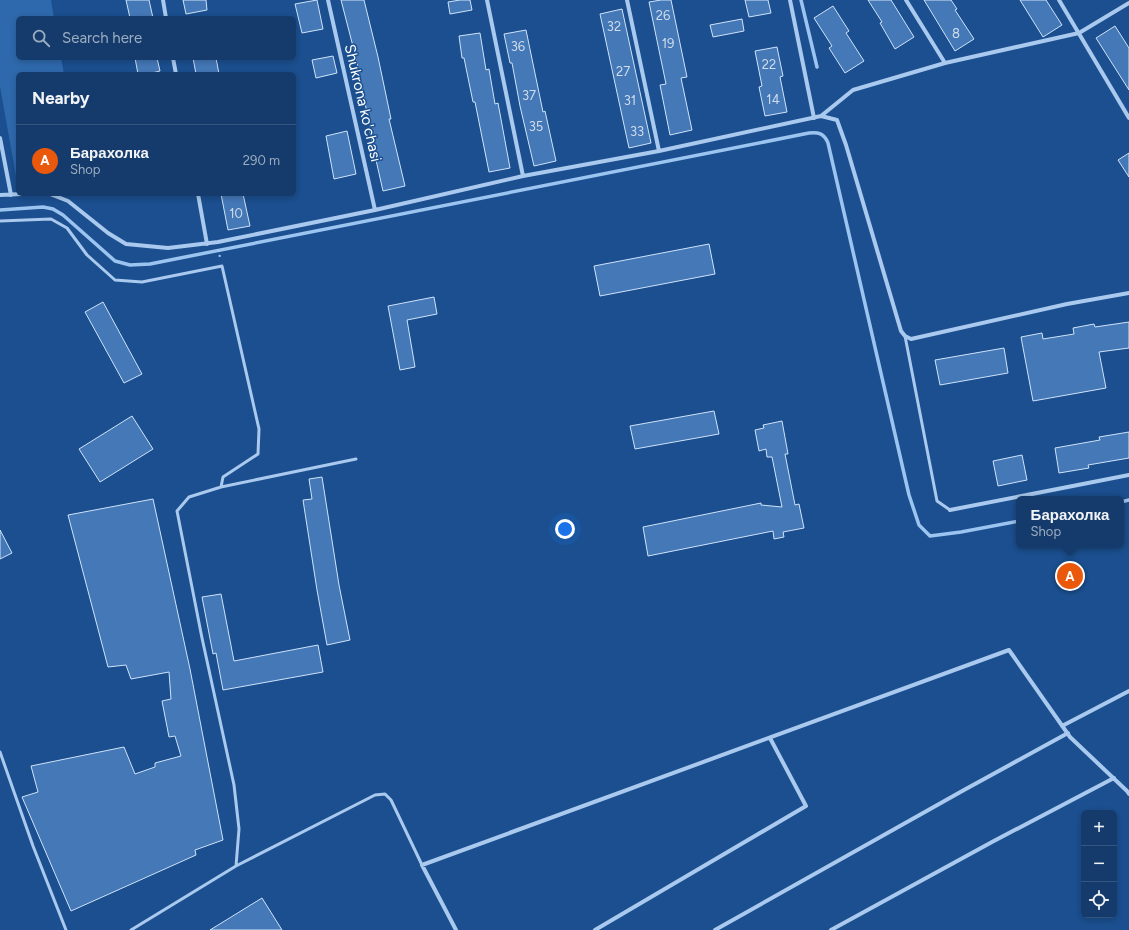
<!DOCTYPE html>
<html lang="en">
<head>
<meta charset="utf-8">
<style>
	:root { --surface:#143b6b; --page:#1d4271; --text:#f1f3f6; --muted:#9dadc1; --line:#33557e; --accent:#ea580c }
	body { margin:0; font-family:Figtree,sans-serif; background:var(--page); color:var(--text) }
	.controls { position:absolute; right:12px; bottom:12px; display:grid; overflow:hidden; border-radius:6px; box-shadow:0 2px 6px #0003 }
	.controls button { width:36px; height:36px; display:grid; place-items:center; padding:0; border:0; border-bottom:1px solid var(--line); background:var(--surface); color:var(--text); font:20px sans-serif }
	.you { position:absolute; left:565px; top:529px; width:14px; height:14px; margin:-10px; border:3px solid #fff; border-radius:50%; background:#1a73e8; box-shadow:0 0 0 6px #1a73e833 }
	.badge { display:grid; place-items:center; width:26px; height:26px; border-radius:50%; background:var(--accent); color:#fff; font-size:13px; font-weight:700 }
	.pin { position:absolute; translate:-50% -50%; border:2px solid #fff; box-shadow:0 1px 4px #0006 }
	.popup { position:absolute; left:1016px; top:496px; width:108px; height:52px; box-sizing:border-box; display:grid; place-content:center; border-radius:6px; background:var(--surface); filter:drop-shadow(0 1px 3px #0005); font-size:13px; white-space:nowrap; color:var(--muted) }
	.popup b { font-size:15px; color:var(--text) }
	.popup::after { content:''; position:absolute; left:50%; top:100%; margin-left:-8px; border:8px solid transparent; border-top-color:var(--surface) }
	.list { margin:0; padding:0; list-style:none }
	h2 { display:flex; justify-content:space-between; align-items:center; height:52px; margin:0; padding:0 16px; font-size:17px }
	h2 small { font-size:13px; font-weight:400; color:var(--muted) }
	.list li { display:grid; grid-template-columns:26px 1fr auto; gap:12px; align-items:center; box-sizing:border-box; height:72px; padding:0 16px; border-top:1px solid var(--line) }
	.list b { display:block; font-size:15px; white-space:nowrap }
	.list p { margin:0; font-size:13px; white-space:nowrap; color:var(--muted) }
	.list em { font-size:13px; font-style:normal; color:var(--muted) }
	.icon { flex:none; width:22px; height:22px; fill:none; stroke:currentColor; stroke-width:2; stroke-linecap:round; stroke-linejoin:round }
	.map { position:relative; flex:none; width:1129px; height:930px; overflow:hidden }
	.search { position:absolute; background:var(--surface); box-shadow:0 2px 6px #0003; left:16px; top:16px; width:280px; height:44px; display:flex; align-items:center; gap:10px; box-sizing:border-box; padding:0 14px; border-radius:6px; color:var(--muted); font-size:15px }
	.panel { position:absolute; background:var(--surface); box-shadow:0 2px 6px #0003; left:16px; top:72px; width:280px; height:124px; border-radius:6px }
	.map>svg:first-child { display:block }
</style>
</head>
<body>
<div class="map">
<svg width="1129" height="930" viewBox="0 0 1129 930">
	<rect width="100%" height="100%" fill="#1b4f8f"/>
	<!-- green -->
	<path fill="#2e69ad" d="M0,0H51L54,18H18V58H61L64,74H18V187L0,87Z"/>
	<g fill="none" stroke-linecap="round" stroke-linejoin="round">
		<!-- stream -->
		<path stroke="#9cc4f0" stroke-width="3.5" d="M801,0L817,67
			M0,210L43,207L53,209L63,215L115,261L130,265L150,264L809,133C818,132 824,133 828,143L909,495L919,525L930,536L961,532L1019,521
			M1121,502L1129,500"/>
	</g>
	<!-- building -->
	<path fill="#4478b7" stroke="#cfe3fa" d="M126,0H149L153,18H130Z
		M183,0H206L207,10L186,14Z
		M317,0L323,29L302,33L295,4Z
		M341,0H364L378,57L391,119H389L405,186L383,191L369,129L370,128L356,58Z
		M460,0H470L472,10L450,14L448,2Z
		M661,0H671L687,77L681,78L692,130L670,135L660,85L666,84L649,2Z
		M745,0H768L771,13L749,17Z
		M868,0H891L914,37L895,49L880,23L882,22Z
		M924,0H951L957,9L955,10L974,39L955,51Z
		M1020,0H1046L1062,25L1043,37Z
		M833,6L849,31L846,33L864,61L845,73L829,48L832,46L814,18Z
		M622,9L651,143L629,148L600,14Z
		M742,19L744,31L713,37L710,25Z
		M1115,26L1129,48V90L1096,38Z
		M526,30L543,112L545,111L556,161L534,166L520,106L512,63H510L504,34Z
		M480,33L486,70L489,69L495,104L498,103L510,168L489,172L475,102H473L464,58H462L459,36Z
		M777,47L783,76L780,77L787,112L765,116L759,87L762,86L755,51Z
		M333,56L337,73L316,78L312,60Z
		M135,58H157L160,71L148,74H138Z
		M193,58H216L219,74H196Z
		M347,131L356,174L334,179L326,136Z
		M1129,153V177L1118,160Z
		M221,194H243L250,226L228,230Z
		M709,244L715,274L600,296L594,266Z
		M434,297L437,314L407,320L415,367L400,370L388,306Z
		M103,302L142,374L124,383L85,312Z
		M1129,322V348L1099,352L1106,388L1033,401L1021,337L1042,333L1043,339L1074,334L1073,328L1094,324L1095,327Z
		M1004,348L1008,373L940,385L935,360Z
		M714,411L719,434L635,449L630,426Z
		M132,416L153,449L100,482L79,449Z
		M782,421L788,454H785L795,505L799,504L804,528L783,532L784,537L774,539L773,531L648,556L643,527L761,503V505L782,507L772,457H767L766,449L759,451L755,430L764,428L763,425Z
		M1129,432V458L1088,465L1089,468L1059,473L1055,448L1100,440L1099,437Z
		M1022,455L1027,480L998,486L993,461Z
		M322,477L339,585L350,640L327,645L317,590L303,500L312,499L309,479Z
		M153,499L190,669L223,840L195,850L196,855L71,911L22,797L38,792L31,766L124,747L135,774L155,767V763L181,756L175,736L169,737L162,701L171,699L169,672L131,679L126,665L108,667L68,515Z
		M0,530L12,553L0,559Z
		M221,594L234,661L318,645L323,672L223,690L216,653L213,654L202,597Z
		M262,898L282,930H210Z"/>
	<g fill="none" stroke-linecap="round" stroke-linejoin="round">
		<!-- path -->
		<path stroke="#a9c9ee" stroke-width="2" stroke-dasharray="2 3" stroke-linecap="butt" d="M219,250L220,259"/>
		<!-- service -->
		<path stroke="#a9c9ee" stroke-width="3" d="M0,221L51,219L67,228L87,255L115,280L142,282L222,266L259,429L258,454L223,477L221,487
			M905,336L937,501L950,510
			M0,752L33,846L66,930
			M236,866L375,795L385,794L391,800L422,865
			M131,930L236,866L239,829L234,785L202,638L177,511L189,497L221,487L356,459"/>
		<!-- minor -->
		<path stroke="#a9c9ee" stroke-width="4" d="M163,0L166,18
			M328,0L375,210
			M487,0L523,176
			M627,0L659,151
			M790,0L814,118
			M906,0L945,63
			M1059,0L1129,118
			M173,58L176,74
			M821,116L853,90L945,63L1079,33L1129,3
			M0,138L11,195
			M50,194L68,201L108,233L126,244L168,248L218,242L375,210L523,176L659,151L821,116L837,120L846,145L901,331L905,336L911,339L1067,304L1129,293
			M198,194L207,244
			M0,195L22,194
			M950,510L1129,475
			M1062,726L1129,691
			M456,930L422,865L1009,650L1070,737L1127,791L1129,794
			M595,930L806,806L770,738
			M715,930L964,790L1068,733
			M831,930L992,842L1114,778"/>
	</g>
	<g text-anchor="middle" stroke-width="3" stroke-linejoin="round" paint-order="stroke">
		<!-- number labels -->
		<g font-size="13" fill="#d0dded">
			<text x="663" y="20">26</text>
			<text x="614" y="31">32</text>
			<text x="956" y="38">8</text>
			<text x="668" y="48">19</text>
			<text x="518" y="51">36</text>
			<text x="769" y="69">22</text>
			<text x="623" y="76">27</text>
			<text x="529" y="100">37</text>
			<text x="773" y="104">14</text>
			<text x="630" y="105">31</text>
			<text x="536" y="131">35</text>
			<text x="637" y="136">33</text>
			<text x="236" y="218">10</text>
		</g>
		<!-- street labels -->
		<g font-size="15" fill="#fff" stroke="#1b4f8f">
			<text transform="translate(363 103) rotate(77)" y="5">Shukrona ko'chasi</text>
		</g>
	</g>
</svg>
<div class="controls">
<button>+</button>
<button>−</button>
<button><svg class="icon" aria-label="locate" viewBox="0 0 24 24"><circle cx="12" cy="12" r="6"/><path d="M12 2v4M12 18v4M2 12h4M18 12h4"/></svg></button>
</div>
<div class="you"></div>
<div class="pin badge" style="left:1070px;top:576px">A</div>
<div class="popup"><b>Барахолка</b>Shop</div>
<div class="search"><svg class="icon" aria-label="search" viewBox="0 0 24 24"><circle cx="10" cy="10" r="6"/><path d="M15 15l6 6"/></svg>Search here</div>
<section class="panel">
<h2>Nearby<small></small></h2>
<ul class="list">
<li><span class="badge">A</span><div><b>Барахолка</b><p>Shop</p></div><em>290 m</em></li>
</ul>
</section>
</div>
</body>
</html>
